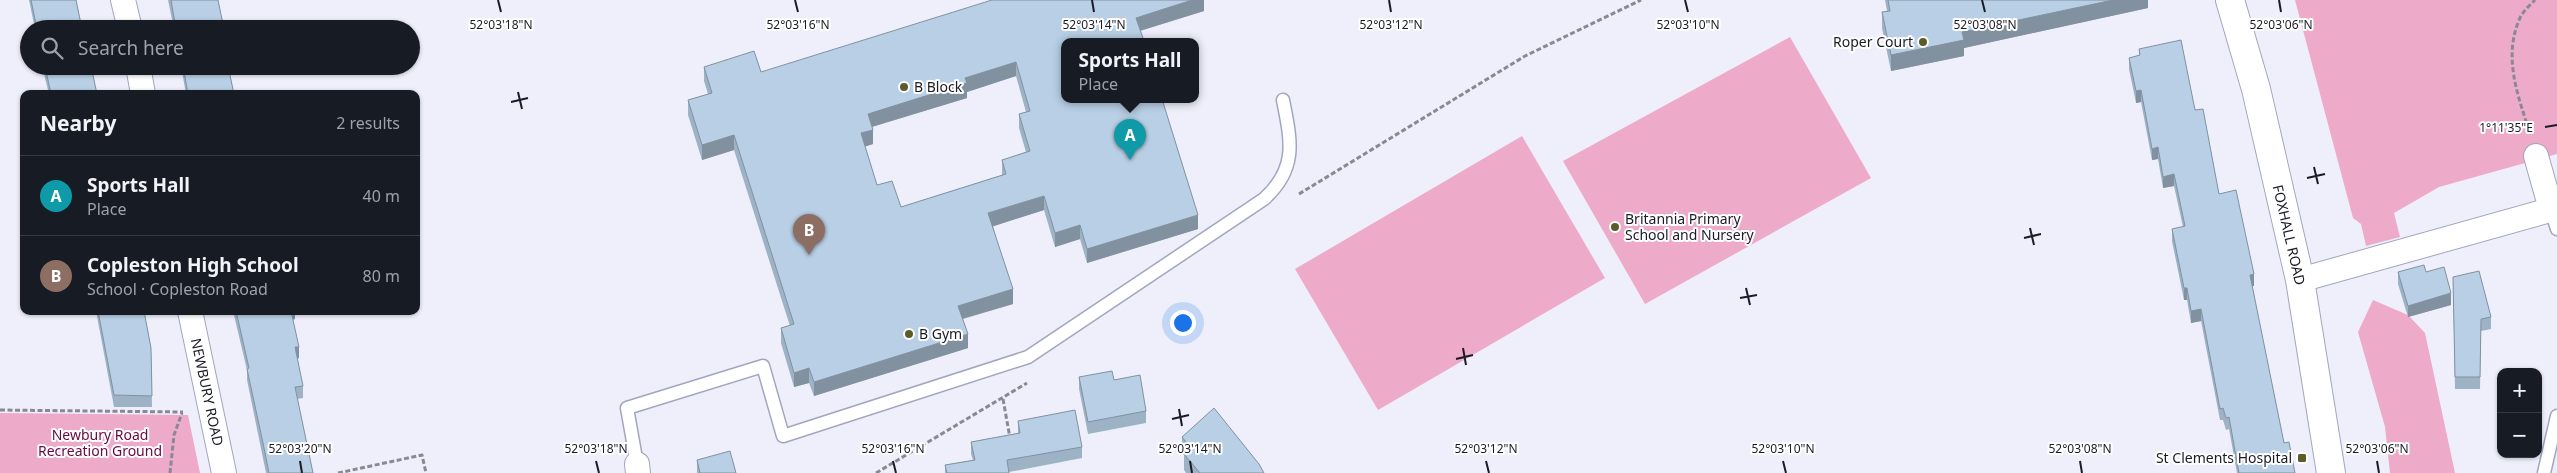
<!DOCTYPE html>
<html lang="en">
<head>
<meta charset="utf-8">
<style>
	:root { --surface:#171b24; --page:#20242c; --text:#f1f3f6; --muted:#9ea1a6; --line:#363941; --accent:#aeaf9a }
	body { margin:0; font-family:"Noto Sans",sans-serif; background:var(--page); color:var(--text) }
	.controls { position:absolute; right:15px; bottom:15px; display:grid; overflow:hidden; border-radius:10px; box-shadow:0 1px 4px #0004 }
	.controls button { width:45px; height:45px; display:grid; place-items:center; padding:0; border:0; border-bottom:1px solid var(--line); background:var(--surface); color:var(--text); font:25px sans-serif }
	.you { position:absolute; left:1182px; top:322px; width:18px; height:18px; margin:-12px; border:4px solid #fff; border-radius:50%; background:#1a73e8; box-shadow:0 0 0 8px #1a73e833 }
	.badge { display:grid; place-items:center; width:32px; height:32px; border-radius:50%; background:var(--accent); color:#fff; font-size:16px; font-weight:700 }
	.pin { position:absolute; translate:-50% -41px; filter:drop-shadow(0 1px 2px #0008) }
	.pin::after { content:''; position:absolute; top:26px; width:18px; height:15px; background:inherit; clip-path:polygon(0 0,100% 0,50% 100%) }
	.popup { position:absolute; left:1061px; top:38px; width:138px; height:65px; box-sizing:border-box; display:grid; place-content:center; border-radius:10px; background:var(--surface); filter:drop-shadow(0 1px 4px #0005); font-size:16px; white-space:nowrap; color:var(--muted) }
	.popup b { font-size:19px; color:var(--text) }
	.popup::after { content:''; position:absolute; left:50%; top:100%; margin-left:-10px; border:10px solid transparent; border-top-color:var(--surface) }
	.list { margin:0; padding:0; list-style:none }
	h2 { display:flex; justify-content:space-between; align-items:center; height:65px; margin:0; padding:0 20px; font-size:21px }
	h2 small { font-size:16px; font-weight:400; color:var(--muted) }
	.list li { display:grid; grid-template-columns:32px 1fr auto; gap:15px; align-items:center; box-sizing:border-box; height:80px; padding:0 20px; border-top:1px solid var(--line) }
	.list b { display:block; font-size:19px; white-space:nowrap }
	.list p { margin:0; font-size:16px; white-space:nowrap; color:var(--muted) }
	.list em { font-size:16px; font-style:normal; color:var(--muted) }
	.icon { flex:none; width:28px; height:28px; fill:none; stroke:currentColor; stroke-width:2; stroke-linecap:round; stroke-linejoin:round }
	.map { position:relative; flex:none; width:2557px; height:473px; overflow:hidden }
	.search { position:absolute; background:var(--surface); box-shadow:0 1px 4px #0004; left:20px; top:20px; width:400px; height:55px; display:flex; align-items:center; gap:12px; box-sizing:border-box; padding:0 18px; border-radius:28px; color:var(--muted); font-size:19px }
	.panel { position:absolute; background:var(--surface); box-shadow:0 1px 4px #0004; left:20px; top:90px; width:400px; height:225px; border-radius:10px }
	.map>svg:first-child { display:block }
</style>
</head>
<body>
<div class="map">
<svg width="2557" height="473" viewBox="0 0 2557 473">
	<rect width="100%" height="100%" fill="#eeeffb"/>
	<!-- green -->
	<path fill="#eeaac9" d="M2295,0H2557V154L2439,187L2394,213L2400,237L2366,246L2361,224L2353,218Z
		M1790,37L1871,178L1645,304L1563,161Z
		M1522,136L1605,278L1378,410L1295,269Z
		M2373,300L2408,315L2425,333L2455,473H2390L2385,427L2358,332Z
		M0,413L188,415L200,473H0Z"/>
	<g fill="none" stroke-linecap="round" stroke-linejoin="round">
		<!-- lane casing -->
		<g stroke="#a3a5c0" stroke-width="15">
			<path id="lane" d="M2551,209L2557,229
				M637,464L627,408L763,366L783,436L1028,357L1264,199C1298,168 1291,141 1283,100
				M2544,473L2557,416"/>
		</g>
		<!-- street casing -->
		<g stroke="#a3a5c0" stroke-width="26">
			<path id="street" d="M123,0L130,29
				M138,66L143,94
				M2536,156L2551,209
				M2300,280L2557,208
				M190,311L224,473
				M637,464L638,473"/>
		</g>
		<!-- secondary casing -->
		<g stroke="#a3a5c0" stroke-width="30">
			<path id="secondary" d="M2230,0L2256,89L2300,280L2331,473"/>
		</g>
		<!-- path -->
		<path stroke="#888994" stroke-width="3" stroke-dasharray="5 2.5" stroke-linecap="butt" d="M2529,130C2517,94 2503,55 2520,18C2523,11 2530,5 2535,0
			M1299,194L1525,56L1641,0
			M1003,399L1010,438
			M0,410L183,412
			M170,473L174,435L182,413
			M338,473L422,455L426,473
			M876,473L1027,383"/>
		<!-- lane -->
		<use href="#lane" stroke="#fff" stroke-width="12"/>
		<!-- street -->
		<use href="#street" stroke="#fff" stroke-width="24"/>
		<!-- secondary -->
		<use href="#secondary" stroke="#fff" stroke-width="28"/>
	</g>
	<!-- wall -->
	<path fill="#9eb2c5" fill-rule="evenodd" d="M29,0H76L82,29H35Z
		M168,0H218L224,29H174Z
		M1204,0V11L1140,31L1198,229L1087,263L1080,239L1055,247L1044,210L993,226L1013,304L963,319L968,348L814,396L809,383L794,387L781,343V328L790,326L734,150L702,160L688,115V100L708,94L704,81V67L761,72ZM1016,76L1026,112L1019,114V128L1026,152L1002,160V175L901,207L877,185L865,146L873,144L872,127L967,98V92Z
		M1885,0H2148V8L1964,48V56L1891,71L1882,28V12L1887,11Z
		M2139,49L2195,110L2219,194L2254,286H2252L2284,443L2295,473H2237L2229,429L2226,430L2223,420H2220L2201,321L2191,323L2187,300H2184L2172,241V229L2183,227L2174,186L2163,188L2158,159L2152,160L2141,102L2136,103L2129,69V58L2139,56Z
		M42,66H91L97,94H49Z
		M181,66H228L234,94H186Z
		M2398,272H2426L2451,305L2408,317L2398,284Z
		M2453,277L2491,317V329L2481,331L2480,389H2455Z
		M96,311H144L151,348L152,407H114Z
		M233,311H295V319L293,320L299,358L297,359L303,386V398L297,399L313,473H266L247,380V370Z
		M1079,377L1146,411V423L1088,434L1079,389Z
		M1018,421L1082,447V458L1009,472V473H945V465L973,460L971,454V442L1018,433Z
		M1182,437L1264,473H1186L1184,470V455L1182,453Z
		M697,460L736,473H697Z"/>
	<!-- shaded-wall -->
	<path fill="#8191a0" d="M1192,0H1204V11L1136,32V18Z
		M2113,0H2148V8L1964,48V56L1891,71V55L1962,32Z
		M1016,62V76L967,92V98L868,128V114L965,78Z
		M2141,90V102L2136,103V91Z
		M873,130V144L861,148V133Z
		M734,135V150L702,160V145Z
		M2158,147V159L2152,160V149Z
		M2174,174V186L2163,188V177Z
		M1044,196V210L988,228V213Z
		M1198,215V229L1087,263V249Z
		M1080,225V239L1055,247V233Z
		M2254,274V286H2250V275Z
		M2184,288H2187V300H2184Z
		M1013,289V304L958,320V306Z
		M2451,293V305L2408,317V306Z
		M2201,309V321L2191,323V311Z
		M290,311H295V319L290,320Z
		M968,334V348L814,396V382Z
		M295,347H299V358L295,359Z
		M809,368V383L794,387V373Z"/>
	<!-- building -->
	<path fill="#b8cfe5" stroke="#8191a0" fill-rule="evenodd" d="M31,0H76L82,29H37Z
		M171,0H218L224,29H176Z
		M992,0H1192L1136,18L1144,41H1065V99H1162L1198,215L1087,249L1080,225L1055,233L1044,196L988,213L1013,289L958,306L968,334L814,382L809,368L794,373L781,328L794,324L734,135L702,145L688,100L712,93L704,67L754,51L761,72ZM1016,62L1030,111L1019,114L1030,151L1002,160L1006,174L901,207L892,181L877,185L861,133L873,130L868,114L967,83L965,78Z
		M1888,0H2113L1962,32L1964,40L1891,55L1882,12L1890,11Z
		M2181,40L2195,110L2203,109L2219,194L2236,190L2254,274L2250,275L2284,443L2289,442L2295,473H2239L2229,417L2226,418L2223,408L2220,409L2201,309L2191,311L2187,288H2184L2172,229L2185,226L2174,174L2163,177L2158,147L2152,149L2141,90L2136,91L2129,58L2140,55L2139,49Z
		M45,66H91L97,94H51Z
		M183,66H228L234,94H188Z
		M2424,265L2426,272L2444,267L2451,293L2408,306L2398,272Z
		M2479,271L2491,317L2481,319L2480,377H2455L2453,277Z
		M98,311H144L151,348L152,396L114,395Z
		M236,311H291L299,347H295L303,386L295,387L313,473H269L263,443L247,369L249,368Z
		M1112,371L1114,380L1140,375L1146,411L1088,422L1079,377Z
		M1214,408L1259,464L1264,473H1200L1184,454L1190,447L1182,437Z
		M1075,410L1082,447L1007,460L1009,473H947L945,465L975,460L971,442L1020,433L1018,421Z
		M730,451L736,473H700L697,460Z"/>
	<!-- ticks -->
	<path fill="none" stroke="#1a1b25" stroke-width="2" d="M498,0L501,12M795,0L798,12M1092,0L1094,12M1389,0L1391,12M1685,0L1688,12M1982,0L1985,12M2279,0L2281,12M518,92L522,109M511,102L528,98M2545,127L2557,125M2314,167L2318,184M2307,178L2325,174M2030,228L2034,245M2024,238L2041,234M1746,288L1750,305M1740,298L1757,295M1463,348L1466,365M1456,359L1473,355M1179,409L1182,426M1172,419L1189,415M300,461L302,473M596,461L599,473M893,461L896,473M1190,461L1192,473M1486,461L1489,473M1783,461L1786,473M2080,461L2082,473M2377,461L2379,473"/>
	<!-- markers -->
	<g fill="#5b5c29" stroke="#fff" stroke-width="2">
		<circle cx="1923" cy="42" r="5"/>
		<circle cx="904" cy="87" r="5"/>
		<circle cx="1615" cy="227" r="5"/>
		<circle cx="909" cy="334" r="5"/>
		<rect x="2297" y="453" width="10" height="10" rx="2.5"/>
	</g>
	<g text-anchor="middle" stroke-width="4" stroke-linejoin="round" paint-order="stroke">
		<!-- poi labels -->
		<g font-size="14" fill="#1a1b25" stroke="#fff" text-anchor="start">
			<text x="1913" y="47" text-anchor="end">Roper Court</text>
			<text x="914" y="92">B Block</text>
			<text x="1625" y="224">Britannia Primary<tspan x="1625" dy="16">School and Nursery</tspan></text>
			<text x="919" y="339">B Gym</text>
			<text x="2292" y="463" text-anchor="end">St Clements Hospital</text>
		</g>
		<!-- street labels -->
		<g font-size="14" fill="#1a1b25" stroke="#fff">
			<text transform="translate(2289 235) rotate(77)" y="5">FOXHALL ROAD</text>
			<text transform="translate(207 392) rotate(78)" y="5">NEWBURY ROAD</text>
		</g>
		<!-- park labels -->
		<g font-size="14" fill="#690743" stroke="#fff">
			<text x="100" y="440">Newbury Road<tspan x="100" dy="16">Recreation Ground</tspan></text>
		</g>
	</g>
	<g font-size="12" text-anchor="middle" fill="#1a1b25" stroke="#fff" stroke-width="4" stroke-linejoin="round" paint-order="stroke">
		<text x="501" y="29">52°03'18"N</text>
		<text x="798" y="29">52°03'16"N</text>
		<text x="1094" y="29">52°03'14"N</text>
		<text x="1391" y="29">52°03'12"N</text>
		<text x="1688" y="29">52°03'10"N</text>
		<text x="1985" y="29">52°03'08"N</text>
		<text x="2281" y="29">52°03'06"N</text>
		<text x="2506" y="132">1°11'35"E</text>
		<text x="300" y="453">52°03'20"N</text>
		<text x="596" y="453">52°03'18"N</text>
		<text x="893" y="453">52°03'16"N</text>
		<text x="1190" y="453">52°03'14"N</text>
		<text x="1486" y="453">52°03'12"N</text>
		<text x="1783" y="453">52°03'10"N</text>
		<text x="2080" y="453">52°03'08"N</text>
		<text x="2377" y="453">52°03'06"N</text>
	</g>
</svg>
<div class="controls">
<button>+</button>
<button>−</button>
</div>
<div class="you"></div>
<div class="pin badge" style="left:1130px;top:160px;background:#0f9aa8">A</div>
<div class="popup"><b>Sports Hall</b>Place</div>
<div class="pin badge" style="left:809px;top:255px;background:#8d6e63">B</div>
<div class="search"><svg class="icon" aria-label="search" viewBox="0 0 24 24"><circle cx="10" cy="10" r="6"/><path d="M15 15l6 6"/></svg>Search here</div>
<section class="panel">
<h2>Nearby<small>2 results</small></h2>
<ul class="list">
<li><span class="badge" style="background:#0f9aa8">A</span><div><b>Sports Hall</b><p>Place</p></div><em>40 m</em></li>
<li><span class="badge" style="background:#8d6e63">B</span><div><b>Copleston High School</b><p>School · Copleston Road</p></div><em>80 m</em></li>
</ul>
</section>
</div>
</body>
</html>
